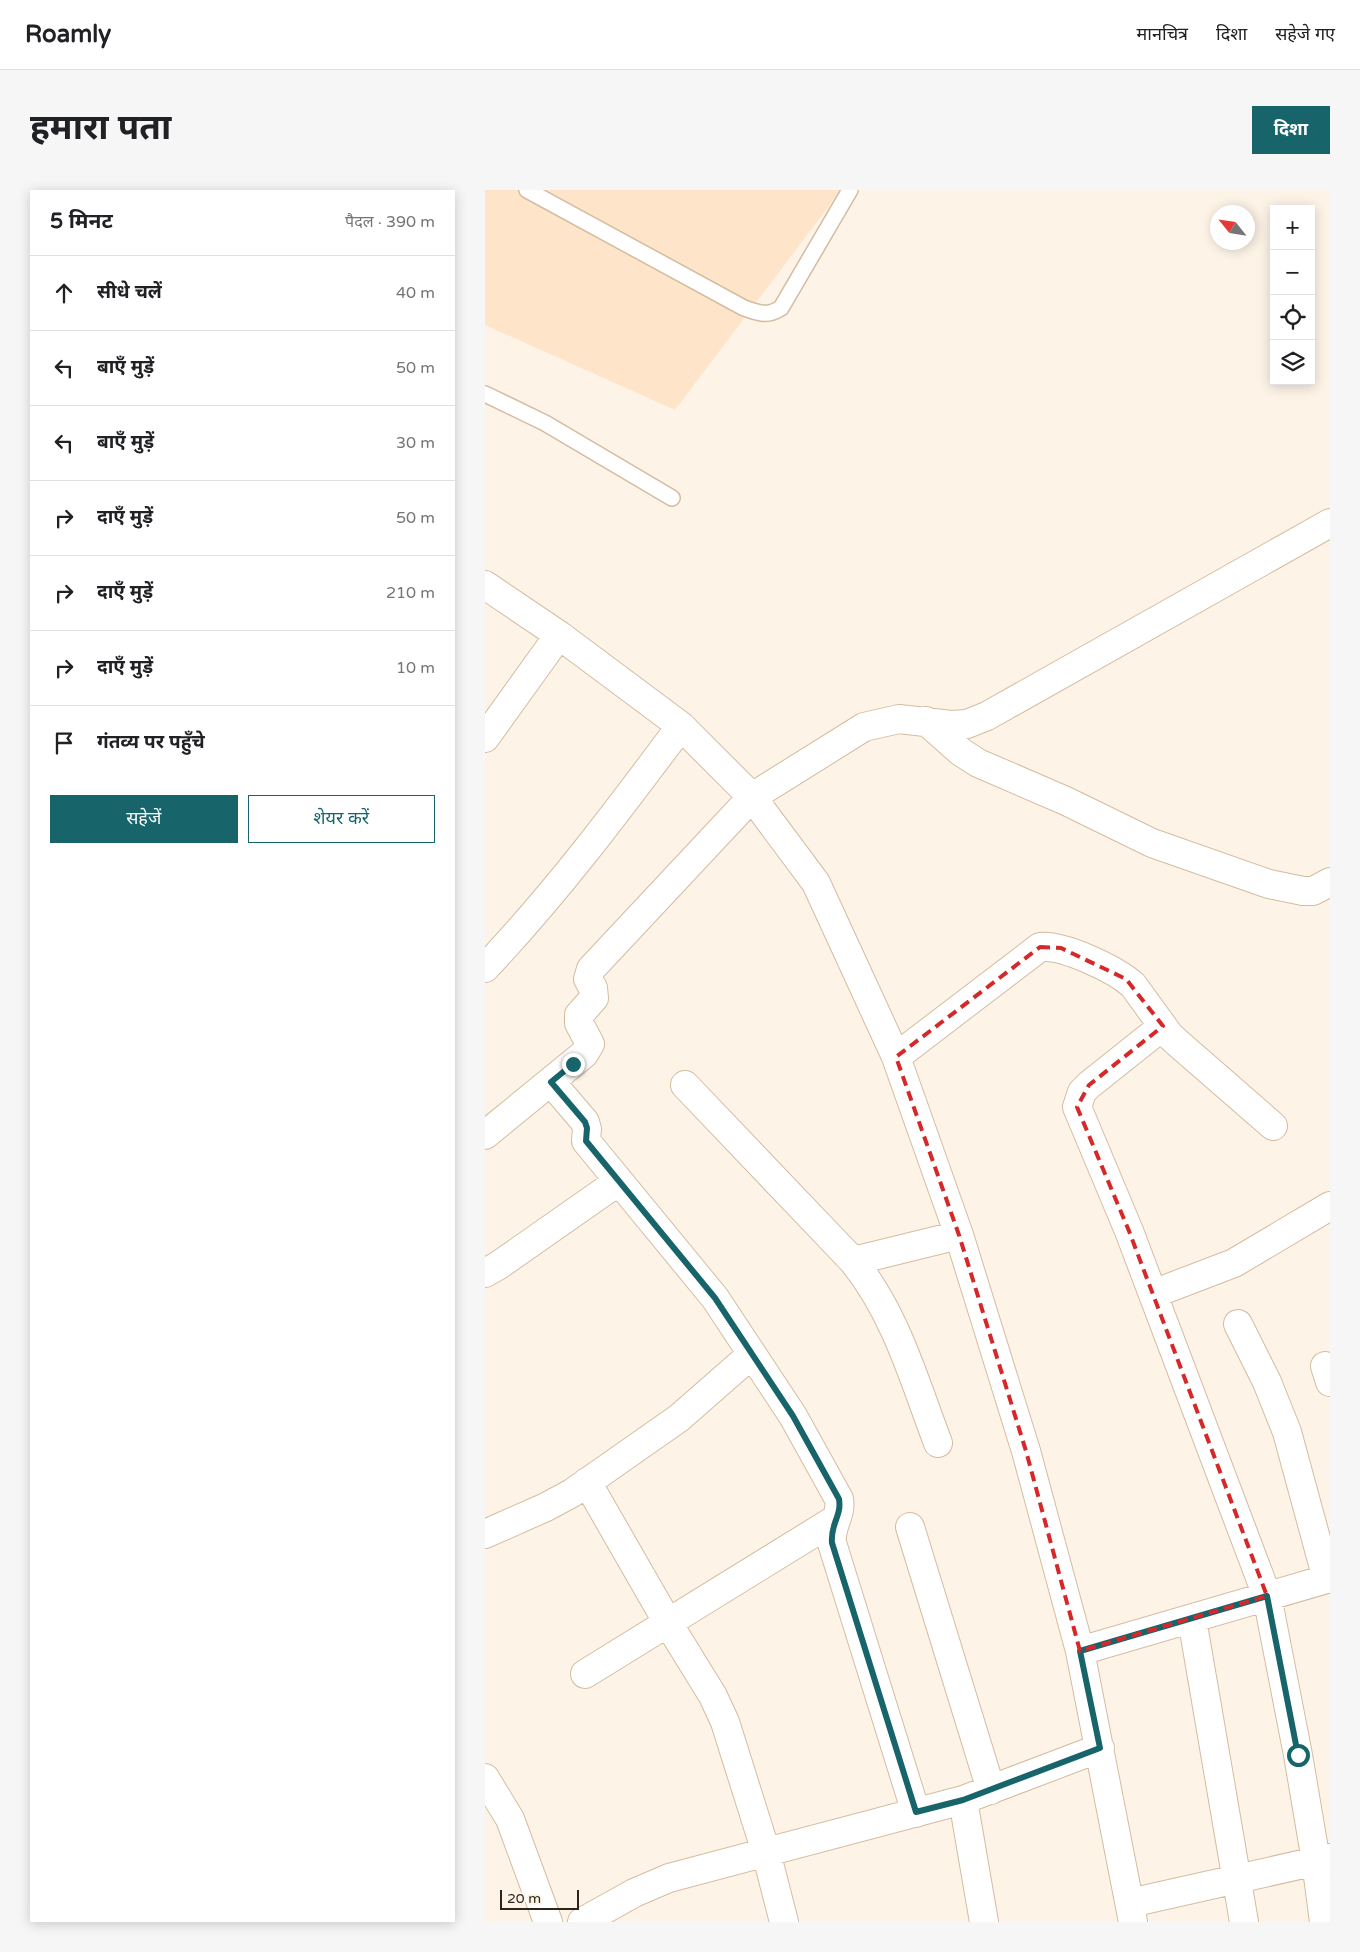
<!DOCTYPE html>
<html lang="hi">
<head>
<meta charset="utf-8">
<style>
	:root { --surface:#fff; --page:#f6f6f6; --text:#202124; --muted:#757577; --line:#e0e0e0; --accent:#17656b }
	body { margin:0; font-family:"Varela Round","Noto Sans Devanagari",sans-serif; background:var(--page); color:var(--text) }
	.controls { position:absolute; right:15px; top:15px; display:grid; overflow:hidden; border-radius:0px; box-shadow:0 2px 12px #0003 }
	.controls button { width:45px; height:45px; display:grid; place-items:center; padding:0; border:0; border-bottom:1px solid var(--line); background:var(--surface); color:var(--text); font:25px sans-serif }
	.compass { position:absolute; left:725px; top:15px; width:45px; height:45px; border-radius:50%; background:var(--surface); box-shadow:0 2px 12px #0003; rotate:300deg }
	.scale { position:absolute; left:15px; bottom:12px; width:79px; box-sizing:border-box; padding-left:5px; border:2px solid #2e2419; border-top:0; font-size:14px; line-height:18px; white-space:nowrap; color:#2e2419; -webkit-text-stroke:4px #fdf3e7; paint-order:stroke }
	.stop { position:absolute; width:15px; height:15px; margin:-11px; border:4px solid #17656b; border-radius:50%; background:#fff }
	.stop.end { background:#17656b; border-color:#fff; box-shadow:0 1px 5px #0008 }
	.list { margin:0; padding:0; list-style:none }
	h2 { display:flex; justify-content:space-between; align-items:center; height:65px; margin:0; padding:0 20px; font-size:21px }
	h2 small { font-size:16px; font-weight:400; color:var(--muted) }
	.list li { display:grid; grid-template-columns:32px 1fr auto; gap:15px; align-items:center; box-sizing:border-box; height:75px; padding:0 20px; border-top:1px solid var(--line) }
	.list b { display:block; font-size:19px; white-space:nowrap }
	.list em { font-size:16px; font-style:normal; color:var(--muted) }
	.actions { display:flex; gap:10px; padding:15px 20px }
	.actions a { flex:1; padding:11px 0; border:1px solid var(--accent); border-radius:0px; text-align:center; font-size:18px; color:var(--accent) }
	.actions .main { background:var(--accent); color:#fff }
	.icon { flex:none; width:28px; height:28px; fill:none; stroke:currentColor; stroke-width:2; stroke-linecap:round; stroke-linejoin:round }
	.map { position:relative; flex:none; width:845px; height:1732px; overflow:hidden; border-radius:0px }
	header { display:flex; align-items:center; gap:30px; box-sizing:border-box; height:70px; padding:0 25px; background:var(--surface); border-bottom:1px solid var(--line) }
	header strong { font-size:24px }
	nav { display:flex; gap:28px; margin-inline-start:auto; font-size:18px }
	.intro { display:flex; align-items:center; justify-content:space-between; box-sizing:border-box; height:120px; padding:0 30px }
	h1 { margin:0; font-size:35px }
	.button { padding:12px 22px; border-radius:0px; background:var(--accent); color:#fff; font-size:18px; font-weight:700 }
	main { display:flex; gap:30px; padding:0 30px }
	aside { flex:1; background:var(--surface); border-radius:0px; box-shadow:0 2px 12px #0003 }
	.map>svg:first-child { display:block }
</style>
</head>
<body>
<header>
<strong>Roamly</strong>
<nav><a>मानचित्र</a><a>दिशा</a><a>सहेजे गए</a></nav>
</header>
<div class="intro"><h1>हमारा पता</h1><a class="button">दिशा</a></div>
<main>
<aside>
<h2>5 मिनट<small>पैदल · 390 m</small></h2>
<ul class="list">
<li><svg class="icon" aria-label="ahead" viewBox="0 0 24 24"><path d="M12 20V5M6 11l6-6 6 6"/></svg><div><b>सीधे चलें</b></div><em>40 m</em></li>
<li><svg class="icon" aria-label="left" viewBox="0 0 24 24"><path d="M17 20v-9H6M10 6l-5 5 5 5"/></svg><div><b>बाएँ मुड़ें</b></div><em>50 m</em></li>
<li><svg class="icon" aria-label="left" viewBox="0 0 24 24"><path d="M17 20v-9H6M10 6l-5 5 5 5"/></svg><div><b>बाएँ मुड़ें</b></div><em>30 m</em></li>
<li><svg class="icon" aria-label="right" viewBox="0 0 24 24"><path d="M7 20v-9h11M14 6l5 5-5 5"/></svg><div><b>दाएँ मुड़ें</b></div><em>50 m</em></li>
<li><svg class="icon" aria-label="right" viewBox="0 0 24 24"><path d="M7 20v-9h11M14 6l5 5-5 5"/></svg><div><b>दाएँ मुड़ें</b></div><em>210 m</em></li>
<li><svg class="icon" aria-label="right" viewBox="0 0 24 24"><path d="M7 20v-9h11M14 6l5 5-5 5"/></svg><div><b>दाएँ मुड़ें</b></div><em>10 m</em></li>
<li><svg class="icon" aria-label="arrive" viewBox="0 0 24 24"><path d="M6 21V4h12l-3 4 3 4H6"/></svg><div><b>गंतव्य पर पहुँचे</b></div></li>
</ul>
<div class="actions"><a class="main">सहेजें</a><a>शेयर करें</a></div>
</aside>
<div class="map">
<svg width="845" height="1732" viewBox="0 0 845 1732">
	<rect width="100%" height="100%" fill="#fdf3e7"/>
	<!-- built -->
	<path fill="#fee5c9" d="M0,0H356L190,220L0,135Z"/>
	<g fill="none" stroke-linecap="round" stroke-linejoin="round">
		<!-- lane casing -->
		<g stroke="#d4bca0" stroke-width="18">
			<path id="lane" d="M42,0L259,118C274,123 282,127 296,118L365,0
				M0,204L60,233L187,308"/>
		</g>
		<!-- street casing -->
		<g stroke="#d4bca0" stroke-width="30">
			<path id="street" d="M0,395L74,445L196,536L267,607L331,693L411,867L474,1045L541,1261L595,1461L648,1732
				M441,531L476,562L493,573L581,611L667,653L784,694L818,701H828L845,692
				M0,548L74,445
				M0,778C72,702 134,619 196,536
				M678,836L604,895L597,902L592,917L644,1041L782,1406L813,1565L831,1671L839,1732
				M411,867L555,757C579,755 630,779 648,795L685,846L695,855L788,936
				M66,892L100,932L102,939L101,951L230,1108L308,1226L354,1309C357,1326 345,1335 347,1353L431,1623
				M200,895L368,1071C411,1124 429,1190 453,1253
				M0,945L99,864L105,854L94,833V825L109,808L108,798L103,789L106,779L267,607L379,537L414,529L466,535L482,534L502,526L845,333
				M368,1071L474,1045
				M0,1083L14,1075L134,991
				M668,1104L749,1073L845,1016
				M753,1134L782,1192L802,1242L842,1389
				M840,1176L845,1192
				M102,1292L183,1433L228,1506L240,1532L281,1662L299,1732
				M425,1337L506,1600
				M0,1344L61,1317L87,1303L194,1228L267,1164
				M707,1429L759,1732
				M595,1461L845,1388
				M100,1484L351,1329
				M0,1588L25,1629L63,1732
				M478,1610L499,1732
				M645,1713L845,1668
				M97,1732L149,1703L184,1688L478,1610L615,1558"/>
		</g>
		<!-- lane -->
		<use href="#lane" stroke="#fff" stroke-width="15"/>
		<!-- street -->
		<use href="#street" stroke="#fff" stroke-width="28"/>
	</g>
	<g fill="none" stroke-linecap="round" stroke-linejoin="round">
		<!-- route -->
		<path stroke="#17656b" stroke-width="6" d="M88,874L66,892L100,932L102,938L101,951L230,1108L308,1226L354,1309C357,1326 345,1334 347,1353L431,1622L478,1610L615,1558L595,1461L782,1406L813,1565"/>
	</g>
	<!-- marked area -->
	<path fill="none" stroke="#d62828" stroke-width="4" stroke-dasharray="10 6" stroke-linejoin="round" d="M555,757L576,758L641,789L678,836L604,895L592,917L644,1041L782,1406L595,1461L541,1261L474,1045L411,867Z"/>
</svg>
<div class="controls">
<button>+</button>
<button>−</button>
<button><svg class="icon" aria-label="locate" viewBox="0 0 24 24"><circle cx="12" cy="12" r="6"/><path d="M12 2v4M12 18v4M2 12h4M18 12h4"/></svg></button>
<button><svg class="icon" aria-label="layers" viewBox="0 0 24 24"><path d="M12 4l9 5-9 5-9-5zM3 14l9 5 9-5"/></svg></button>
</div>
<svg class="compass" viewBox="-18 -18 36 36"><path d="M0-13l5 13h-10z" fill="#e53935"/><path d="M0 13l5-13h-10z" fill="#757577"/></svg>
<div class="scale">20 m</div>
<div class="stop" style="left:813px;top:1565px"></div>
<div class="stop end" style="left:88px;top:874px"></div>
</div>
</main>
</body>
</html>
